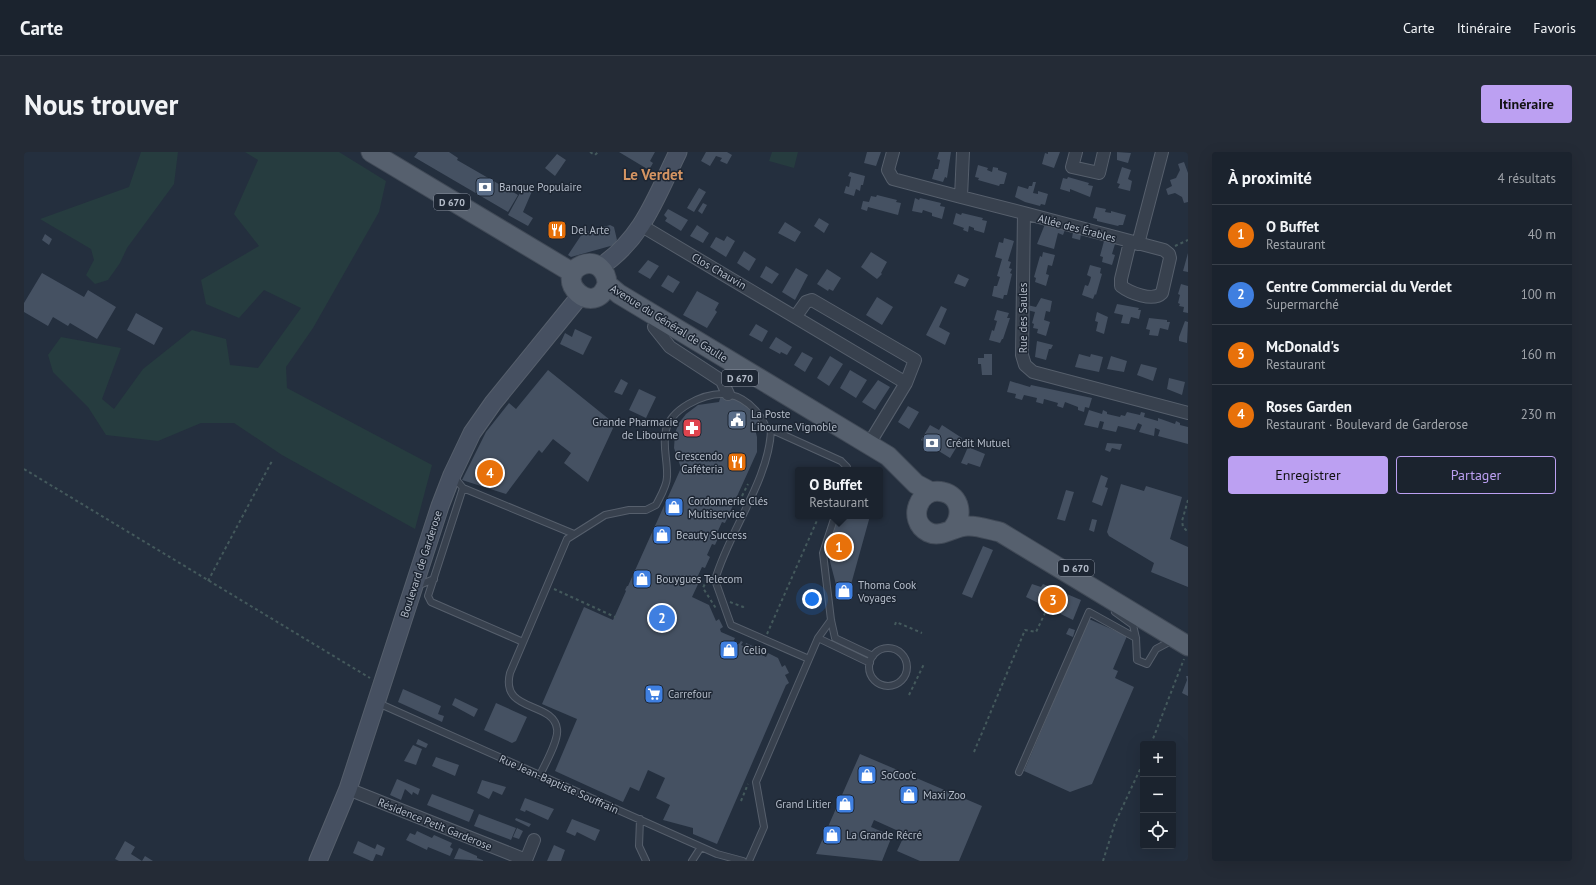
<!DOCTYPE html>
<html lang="fr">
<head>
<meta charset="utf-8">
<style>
	:root { --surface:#1b232e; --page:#242b36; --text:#f1f3f6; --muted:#a0a4aa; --line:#39404a; --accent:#bca0f2 }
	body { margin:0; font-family:"PT Sans",sans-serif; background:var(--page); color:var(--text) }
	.controls { position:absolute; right:12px; bottom:12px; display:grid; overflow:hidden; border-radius:4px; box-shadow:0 4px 16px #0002 }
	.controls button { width:36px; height:36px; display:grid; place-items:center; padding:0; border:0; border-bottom:1px solid var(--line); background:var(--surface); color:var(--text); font:20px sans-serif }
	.you { position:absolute; left:788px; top:447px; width:14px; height:14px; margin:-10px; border:3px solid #fff; border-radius:50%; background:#1a73e8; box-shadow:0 0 0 6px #1a73e833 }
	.badge { display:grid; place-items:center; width:26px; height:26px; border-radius:50%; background:var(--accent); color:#fff; font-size:13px; font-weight:700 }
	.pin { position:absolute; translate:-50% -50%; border:2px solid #fff; box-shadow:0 1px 4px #0006 }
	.popup { position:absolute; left:771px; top:315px; width:88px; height:52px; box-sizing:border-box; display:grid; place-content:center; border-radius:4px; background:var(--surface); filter:drop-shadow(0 1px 3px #0005); font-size:13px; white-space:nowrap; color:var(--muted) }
	.popup b { font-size:15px; color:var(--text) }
	.popup::after { content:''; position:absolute; left:50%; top:100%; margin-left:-8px; border:8px solid transparent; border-top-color:var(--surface) }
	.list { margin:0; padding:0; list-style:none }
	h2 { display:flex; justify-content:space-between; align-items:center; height:52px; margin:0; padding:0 16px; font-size:17px }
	h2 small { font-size:13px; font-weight:400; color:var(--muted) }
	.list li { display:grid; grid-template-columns:26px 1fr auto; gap:12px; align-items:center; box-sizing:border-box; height:60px; padding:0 16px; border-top:1px solid var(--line) }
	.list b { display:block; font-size:15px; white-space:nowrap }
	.list p { margin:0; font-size:13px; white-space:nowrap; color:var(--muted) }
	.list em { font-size:13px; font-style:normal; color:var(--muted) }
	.actions { display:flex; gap:8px; padding:12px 16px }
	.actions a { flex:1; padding:9px 0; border:1px solid var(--accent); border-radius:4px; text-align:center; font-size:14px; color:var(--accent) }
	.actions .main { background:var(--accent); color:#111 }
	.icon { flex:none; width:22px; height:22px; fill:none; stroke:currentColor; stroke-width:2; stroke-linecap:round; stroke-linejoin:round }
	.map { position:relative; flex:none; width:1164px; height:709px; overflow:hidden; border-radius:4px }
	header { display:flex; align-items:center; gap:24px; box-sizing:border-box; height:56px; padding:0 20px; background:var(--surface); border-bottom:1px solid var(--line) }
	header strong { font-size:19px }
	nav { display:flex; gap:22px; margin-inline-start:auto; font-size:14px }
	.intro { display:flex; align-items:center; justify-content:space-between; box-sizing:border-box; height:96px; padding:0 24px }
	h1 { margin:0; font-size:28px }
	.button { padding:10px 18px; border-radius:4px; background:var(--accent); color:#111; font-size:14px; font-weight:700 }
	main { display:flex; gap:24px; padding:0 24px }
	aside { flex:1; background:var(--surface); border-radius:4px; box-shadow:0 4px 16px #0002 }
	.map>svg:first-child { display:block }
</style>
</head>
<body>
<header>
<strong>Carte</strong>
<nav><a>Carte</a><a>Itinéraire</a><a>Favoris</a></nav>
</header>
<div class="intro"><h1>Nous trouver</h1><a class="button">Itinéraire</a></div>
<main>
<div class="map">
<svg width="1164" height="709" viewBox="0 0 1164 709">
	<rect width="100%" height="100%" fill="#242f3e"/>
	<!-- green -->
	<path fill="#263c3f" d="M117,0H154L150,32L103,96L96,111L84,128L71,132L62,123L70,108L67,97L16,67L105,35Z
		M221,0H315L362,29L355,60L289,176L262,215L263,236L408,313L391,377L258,303L210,271H177L134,289L82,283L64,255L29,220L24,203L37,185L97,196L78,247L90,257L119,217L168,178L202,187L206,213L234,216L277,156L240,138L215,166L182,152L177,128L235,94L210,62L234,8Z
		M748,0H774L770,16L745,9Z"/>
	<!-- building -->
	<path fill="#455162" d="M394,0H425L434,6L433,8L494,43L484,60L390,5Z
		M595,0H631L626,9L629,11L625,18Z
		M682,0H703L708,3L703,12L696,9L698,6L692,4L686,14L677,9Z
		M843,0H857L852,14L840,11Z
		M915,0H927L923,26L921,25L919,30L908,27L911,17H914L916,8L913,7Z
		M1024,0H1036L1030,16L1018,12L1021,1L1024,2Z
		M1093,0L1107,1L1104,11L1093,8Z
		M533,2L542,8L531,24L521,16Z
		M1160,10L1164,21V50L1160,51L1158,45L1151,41L1144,43L1142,37L1148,34L1146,28L1152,26L1156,18L1154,12Z
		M954,13L964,16L963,18L968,20L969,15L974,16V18L983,21L980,32H976L975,34L954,28L955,26L951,25Z
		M1098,15L1107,18L1104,27L1108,29L1106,39L1094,36L1096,32L1093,31Z
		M826,20L841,24L839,33H837L836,39L832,37L830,44L820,41L822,34L825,35L827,25L824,24Z
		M1044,25L1065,31L1064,33L1069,34L1066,45L1046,37V40L1036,37L1039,26L1043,27Z
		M1009,30H1012L1009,41L1014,42V39L1024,42L1021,53L1017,52L1016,54L1001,50L991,45L994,34L1004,37L1005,34H1008Z
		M501,32L509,37L499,60L509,66L504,74L484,63Z
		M675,36L682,40L670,60L663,56Z
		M853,43L873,48L872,50L877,51L874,63L844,55L843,59L837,57L839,49L845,50L847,44L852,45Z
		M891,46L895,48L896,46L917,51L916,54L921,55L918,67L908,64V61L899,58L898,61L888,59Z
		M679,51L683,53L678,62L674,59Z
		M1072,55L1082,57L1081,60L1087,61V59L1102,63L1099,73H1095L1094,74L1073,69V67L1069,66Z
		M644,57L664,68L657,79L641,69L643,66L640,63Z
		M932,61L937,63L938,61L959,66L958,68L963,69L960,81L950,78V76L945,74L944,80L939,78L940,76L929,72Z
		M795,66L805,72L800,81L790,74Z
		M761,70L777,80L771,90L754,81Z
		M1021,72L1041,78L1039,83L1034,81L1030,97L1013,92Z
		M586,73L590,75L593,88L590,93L547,105L544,103L560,79L562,80Z
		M673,73L685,81L679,91L666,84Z
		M1049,80L1057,82L1056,88L1048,86Z
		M21,82L28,87L25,93L18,88Z
		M703,84L711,89L702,105L686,95L692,85L700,89Z
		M980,86L990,89L984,109L987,110L985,116L988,117L986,121L988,122L983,143H980L979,147L968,144L970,134H973L976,125L973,124L978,107L971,105L975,90L979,91Z
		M1080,89L1091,92L1088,102L1091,103L1088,113L1078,110L1079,105L1076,104Z
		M720,99L732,107L725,119L713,111Z
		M847,100L863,110L857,121L858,122L853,127L837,115Z
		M1019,100L1031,103L1028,114L1024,113L1022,122L1025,123L1022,134L1011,130L1012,126L1010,125L1016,104L1018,105Z
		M1164,101V120L1159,119Z
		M624,108L635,114L626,127L614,120Z
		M1066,113L1077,116L1076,121L1078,122L1072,143L1071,142L1069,147L1058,143L1061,133L1064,134L1066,129L1067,125L1063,123Z
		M742,114L755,122L748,132L736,125Z
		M772,116L784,123L771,148L758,140Z
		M803,117L817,126L809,139L805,137L804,139L793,132Z
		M18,121L60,145L64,138L92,155L73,187L46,171L44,174L29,165L24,174L0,160V151Z
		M934,122L945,127L941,135L930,131Z
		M644,123L656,130L649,141L637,134Z
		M1157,132L1164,134V161L1159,160L1160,155L1155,154L1156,152L1154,151L1156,143L1154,142Z
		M673,139L695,151L691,158L693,160L683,176L659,163Z
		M853,145L869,155L858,173L842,163Z
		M1017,146L1028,149L1026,160L1022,159L1020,168L1026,170L1022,184L1013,181L1014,177L1009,176L1010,172L1008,171L1011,160L1003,158V153L1012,155Z
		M1093,152L1115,156L1114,158H1117L1115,167L1107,165L1105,172L1097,171L1099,163L1090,161Z
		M917,154L923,157L915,175L926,181L921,193L902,183Z
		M973,158L985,161L983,166H986L979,187H978L976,191L965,188L968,178L970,179L973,169L970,168Z
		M1073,160L1084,165L1080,182L1072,179L1074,170L1071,169Z
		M112,161L139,176L130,193L103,178Z
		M1125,166L1143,168V170H1146L1144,178L1136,176L1134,184L1125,183L1126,178L1122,177Z
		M1161,169L1164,170L1163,191L1155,189V185Z
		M732,172L744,179L738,190L725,183Z
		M551,177L568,185L559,203L536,192L541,181L548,185Z
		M752,185L768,195L763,203L757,200L756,202L745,196Z
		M1013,189L1029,193L1027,197H1025L1022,208L1011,205Z
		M778,200L789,206L781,220L770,213Z
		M960,202H968V223H958L957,212H954V206H960Z
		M1055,202L1066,205L1067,202L1079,205L1075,220L1051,215Z
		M806,204L819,212L805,234L793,226Z
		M1087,204L1103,209L1100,220L1083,217Z
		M1117,212L1133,216L1129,229L1113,223Z
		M524,218L591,272L564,330L540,311L547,301L529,287L518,301L515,298L482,342L438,328L462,280L485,251L492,257Z
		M826,218L843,228L832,246L816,236Z
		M1145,226L1161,230L1158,243L1143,237Z
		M597,227L604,231L598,243L590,240Z
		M854,228L866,235L851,258L838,250Z
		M986,229L1006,235L1007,233L1068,246L1065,256L1061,255L1060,260L1054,258V255L1041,250L1039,256L1033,254L1034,251L1020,247L1019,252L1012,250L1013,246L1000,243L998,248L991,246L992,242L983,240Z
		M615,237L632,245L622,266L605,258Z
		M697,243L714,248L722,254L732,265L735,270L730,273L733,285V300L701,371L698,370L693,381L696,382L691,393L688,392L683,403L686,405L681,416L678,415L673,426L676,428L668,445L685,453L692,469L695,467L699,475L696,477L697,480L711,486L709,490L715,492L717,489L719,490L717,493L721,495L722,491L733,496L732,500L742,505L744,501L754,506L758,515L761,513L765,521L761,523L765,531L762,533L693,692L669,682V676L639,668L646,653L632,646L641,626L624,618L615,639L606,635L599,650L531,619L553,567L518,552L560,455L589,468L602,439L601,438L603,434H604L657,316L650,296L651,281L655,271L662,262L674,253L695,250Z
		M884,254L895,260L885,277L874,270Z
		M1065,258L1078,262L1079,258L1083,260V262L1096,265L1097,263L1101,264L1103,260L1116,263L1117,260L1121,261L1120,265L1134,269V266L1151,272L1152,269L1156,271V273L1164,275V292L1134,284L1136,278L1131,276L1130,284L1115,280L1118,273L1114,271L1111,278L1094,274L1092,280L1078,277L1080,270L1076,269L1074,276L1060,273Z
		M906,273L915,278L918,273L938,286L926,306L897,288Z
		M1083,291L1098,292L1096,298L1088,296L1086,300L1081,298Z
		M944,295L961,302L956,315L944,311L943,313L937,311Z
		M1077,323L1084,326L1081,335L1084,336L1078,354L1068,350Z
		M1097,332L1120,339L1122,334L1158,345L1146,387L1164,395V435L1127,420L1130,411L1085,384L1083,380Z
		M1042,338L1050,340L1041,369L1033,367Z
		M814,364H846L823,447L815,444L804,402Z
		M1068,367L1073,368L1070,380L1065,378Z
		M959,394L969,398L948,446L938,442Z
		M1008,432L1017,435L1019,432L1057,448L1049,468L1002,445Z
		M1065,467L1103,484L1089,517L1094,519L1091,526L1110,535L1068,632L1046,640L1000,619Z
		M1045,476L1051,478L1049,485L1042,482Z
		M1162,524H1164V544L1158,541L1163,528Z
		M379,537L417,554L414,562L420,564L418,570L374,550Z
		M431,546L454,557L450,565L428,553Z
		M472,551L503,565L492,589L488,591L460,578Z
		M394,587L404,592L402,596L392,592Z
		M389,593L398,597L392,613L380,609Z
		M836,602L958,654L935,709H896L873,699L881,682L850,668L847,675L868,684L858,709L792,702Z
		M412,605L435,613L431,624L408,614Z
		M373,627L396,637L394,643L389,640L388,643L381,637L377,648L366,643Z
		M458,628L482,635L478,643L469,639L465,647L453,641Z
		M408,642L450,658L445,670L403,653Z
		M501,646L530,657L524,668L502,658L501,660L496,658Z
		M455,662L492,676L487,688L450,674Z
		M492,666L507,672L505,675L491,668Z
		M548,667L576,678L571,689L553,680L551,684L542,680Z
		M493,676L499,679L495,687L489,685Z
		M393,679L408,686L410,683L428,691L426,695L429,697L426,704L404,695L403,698L382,688L386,681L391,683Z
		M101,689L111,695L107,702L118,709L121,704L129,709H95L91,707Z
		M334,689L351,697L353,692L361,696L358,704L352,702L349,709H347L329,701Z
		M530,693L541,698L537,709H523Z
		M435,696L453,704V706L461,709L430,707Z"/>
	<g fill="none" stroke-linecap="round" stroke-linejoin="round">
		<!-- lane casing -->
		<g stroke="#565f6c" stroke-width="8">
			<path id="lane" d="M747,278C745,328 705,379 691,428L707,473L785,507
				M430,325L439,336L550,382
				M439,336L404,444L407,450L499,490
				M811,364L799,401L807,468L811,486L849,504
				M393,434L410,427
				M1091,460L1109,473L1112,486L1113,508L1123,512L1132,497L1147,489
				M794,486L846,511
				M845 515a19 19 0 1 1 38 0a19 19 0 1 1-38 0Z
				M354,551L693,702L719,709
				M995,620L1065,460L1112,486
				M516,623C521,612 535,588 533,577C530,549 476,561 486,521L543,387L581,363L605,358H622L632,353C636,345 643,334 643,325C644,309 638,294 642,278C647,257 678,242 698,242C719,242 734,258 742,275L817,309L823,315V318
				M616,667L615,694L622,709
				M668,709L677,695
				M725,709L740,675L732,630L794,486L807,468"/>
		</g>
		<!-- street casing -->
		<g stroke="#565f6c" stroke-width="14">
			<path id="street" d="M869,0L864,18L869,27L937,45
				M939,0L937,45L1000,61L998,203L1001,213L1009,220L1164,261
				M1052,0L1048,15L1075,21L1080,0
				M1000,61L1140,98L1145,102L1146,106L1138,141C1129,150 1106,141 1097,134V127L1106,90
				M618,74L882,231
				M1114,92L1138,0
				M772,164L782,150L788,148L891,208L882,231L845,292
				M630,175L646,195L698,229L704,242
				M324,637L502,708L510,688"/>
		</g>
		<!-- secondary casing -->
		<g stroke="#565f6c" stroke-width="19">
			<path id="secondary" d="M576,115C619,86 632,45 654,0
				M294,709L324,637L416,354L428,323L448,281L469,251L556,144"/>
		</g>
		<!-- primary casing -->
		<g stroke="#414a57" stroke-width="21">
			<path id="primary" d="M347,0L549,121
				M583,132C571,168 527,127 558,113C572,107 583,119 583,132L595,142L864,304L892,332L907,340
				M929,376C939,364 937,344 919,340C895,334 882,368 904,380C918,387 931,373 945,374C955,374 966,378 976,380L1164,494"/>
		</g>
		<!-- path -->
		<path stroke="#44595c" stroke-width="2" stroke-dasharray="3 3" stroke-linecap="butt" d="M566,0L571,3L574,0
			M1151,94L1164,88
			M768,278L783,272
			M0,317L346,526
			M718,344L724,332
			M1164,348L1158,369L1159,375L1164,380
			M683,427L679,436L693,458
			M184,429L248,309
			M530,437L591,465
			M706,450L719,455L721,453
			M871,473L872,470L898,481
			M743,482L795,364
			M885,543L900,512
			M1127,592L1160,507
			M950,600L1001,478L1012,480L1021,461
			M717,649L724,632
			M1079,709L1091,671L1119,611"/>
		<!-- lane -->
		<use href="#lane" stroke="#38414e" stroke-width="6"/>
		<!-- street -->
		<use href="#street" stroke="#38414e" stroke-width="12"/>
		<!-- secondary -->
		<use href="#secondary" stroke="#465061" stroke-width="17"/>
		<!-- primary -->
		<use href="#primary" stroke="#56606e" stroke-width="19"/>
	</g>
	<!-- icons -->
	<defs>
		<g id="bank-square" transform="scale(1)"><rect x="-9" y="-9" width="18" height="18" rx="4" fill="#5c6f8a" stroke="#1d2633"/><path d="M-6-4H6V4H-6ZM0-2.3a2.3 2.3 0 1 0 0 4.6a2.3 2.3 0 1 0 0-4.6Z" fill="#fff"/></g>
		<g id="restaurant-square" transform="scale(1)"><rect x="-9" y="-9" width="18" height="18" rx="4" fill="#e8710a" stroke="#1d2633"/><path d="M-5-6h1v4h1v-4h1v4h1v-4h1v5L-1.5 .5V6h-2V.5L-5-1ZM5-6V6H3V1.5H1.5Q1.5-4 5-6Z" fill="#fff"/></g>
		<g id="civic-square" transform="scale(1)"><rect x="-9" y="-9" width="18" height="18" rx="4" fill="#5c6f8a" stroke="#1d2633"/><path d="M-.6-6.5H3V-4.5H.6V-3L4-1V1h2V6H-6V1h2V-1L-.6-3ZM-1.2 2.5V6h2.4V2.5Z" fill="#fff"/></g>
		<g id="pharmacy-square" transform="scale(1)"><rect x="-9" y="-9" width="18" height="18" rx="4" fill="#e0444e" stroke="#1d2633"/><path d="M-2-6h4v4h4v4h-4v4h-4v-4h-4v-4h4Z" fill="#fff"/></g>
		<g id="shop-square" transform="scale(1)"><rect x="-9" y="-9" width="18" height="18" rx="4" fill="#3f7fe0" stroke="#1d2633"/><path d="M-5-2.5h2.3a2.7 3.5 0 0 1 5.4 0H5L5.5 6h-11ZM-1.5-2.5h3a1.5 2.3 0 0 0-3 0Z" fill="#fff"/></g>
		<g id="supermarket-square" transform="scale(1)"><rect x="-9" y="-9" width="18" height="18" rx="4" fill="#3f7fe0" stroke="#1d2633"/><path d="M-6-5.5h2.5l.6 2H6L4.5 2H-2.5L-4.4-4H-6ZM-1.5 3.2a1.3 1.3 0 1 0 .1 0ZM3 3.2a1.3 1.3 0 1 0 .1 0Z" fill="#fff"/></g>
	</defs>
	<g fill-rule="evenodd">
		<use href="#bank-square" x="461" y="35"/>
		<use href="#restaurant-square" x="533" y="78"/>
		<use href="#civic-square" x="713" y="268"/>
		<use href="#pharmacy-square" x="668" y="276"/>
		<use href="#bank-square" x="908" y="291"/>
		<use href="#restaurant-square" x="713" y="310"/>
		<use href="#shop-square" x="650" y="355"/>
		<use href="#shop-square" x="638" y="383"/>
		<use href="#shop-square" x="618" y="427"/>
		<use href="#shop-square" x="820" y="439"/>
		<use href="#shop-square" x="705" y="498"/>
		<use href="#supermarket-square" x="630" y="542"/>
		<use href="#shop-square" x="843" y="623"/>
		<use href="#shop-square" x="885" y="643"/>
		<use href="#shop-square" x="821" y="652"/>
		<use href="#shop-square" x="808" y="683"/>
	</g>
	<g text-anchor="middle" stroke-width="3" stroke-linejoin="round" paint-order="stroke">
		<!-- shield labels -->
		<g fill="#1d2633" stroke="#878f9c" stroke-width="1">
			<rect x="410" y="42" width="36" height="16" rx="3"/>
			<rect x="698" y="218" width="36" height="16" rx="3"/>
			<rect x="1034" y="408" width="36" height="16" rx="3"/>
		</g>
		<g font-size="10" font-weight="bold" fill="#b4bcc9">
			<text x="428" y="54">D 670</text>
			<text x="716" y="230">D 670</text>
			<text x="1052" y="420">D 670</text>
		</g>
		<!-- poi labels -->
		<g font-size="11" fill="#b4bcc9" stroke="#1d2633" text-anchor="start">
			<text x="475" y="39">Banque Populaire</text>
			<text x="547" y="82">Del Arte</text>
			<text x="727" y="266">La Poste<tspan x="727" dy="13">Libourne Vignoble</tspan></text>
			<text x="654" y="274" text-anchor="end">Grande Pharmacie<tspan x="654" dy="13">de Libourne</tspan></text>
			<text x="922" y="295">Crédit Mutuel</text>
			<text x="699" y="308" text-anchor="end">Crescendo<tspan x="699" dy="13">Caféteria</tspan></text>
			<text x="664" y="353">Cordonnerie Clés<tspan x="664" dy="13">Multiservice</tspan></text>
			<text x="652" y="387">Beauty Success</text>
			<text x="632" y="431">Bouygues Telecom</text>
			<text x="834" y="437">Thoma Cook<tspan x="834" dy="13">Voyages</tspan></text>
			<text x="719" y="502">Celio</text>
			<text x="644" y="546">Carrefour</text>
			<text x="857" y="627">SoCoo'c</text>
			<text x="899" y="647">Maxi Zoo</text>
			<text x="807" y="656" text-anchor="end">Grand Litier</text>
			<text x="822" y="687">La Grande Récré</text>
		</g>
		<!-- street labels -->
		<g font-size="11" fill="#b4bcc9" stroke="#1d2633">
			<text transform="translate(1053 76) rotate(15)" y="4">Allée des Érables</text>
			<text transform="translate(695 119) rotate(30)" y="4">Clos Chauvin</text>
			<text transform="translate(999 166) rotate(-90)" y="4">Rue des Saules</text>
			<text transform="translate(645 171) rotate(32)" y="4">Avenue du Général de Gaulle</text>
			<text transform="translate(397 412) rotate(-72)" y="4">Boulevard de Garderose</text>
			<text transform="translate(535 632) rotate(24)" y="4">Rue Jean-Baptiste Souffrain</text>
			<text transform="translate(411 672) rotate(22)" y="4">Résidence Petit Garderose</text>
		</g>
		<!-- district labels -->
		<g font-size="15" font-weight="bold" fill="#d59563" stroke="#1d2633">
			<text x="629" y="28">Le Verdet</text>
		</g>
	</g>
</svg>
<div class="controls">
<button>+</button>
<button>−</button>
<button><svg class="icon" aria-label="locate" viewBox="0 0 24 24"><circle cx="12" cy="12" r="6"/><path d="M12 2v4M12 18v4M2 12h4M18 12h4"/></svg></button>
</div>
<div class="you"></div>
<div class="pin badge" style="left:815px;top:395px;background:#e8710a">1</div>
<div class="popup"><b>O Buffet</b>Restaurant</div>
<div class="pin badge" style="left:638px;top:466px;background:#3f7fe0">2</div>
<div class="pin badge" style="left:1029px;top:448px;background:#e8710a">3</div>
<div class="pin badge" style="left:466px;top:321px;background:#e8710a">4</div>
</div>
<aside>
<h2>À proximité<small>4 résultats</small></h2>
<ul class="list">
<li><span class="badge" style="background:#e8710a">1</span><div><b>O Buffet</b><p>Restaurant</p></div><em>40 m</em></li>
<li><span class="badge" style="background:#3f7fe0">2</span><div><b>Centre Commercial du Verdet</b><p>Supermarché</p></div><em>100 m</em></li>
<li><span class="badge" style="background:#e8710a">3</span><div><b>McDonald's</b><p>Restaurant</p></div><em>160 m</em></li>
<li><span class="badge" style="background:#e8710a">4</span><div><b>Roses Garden</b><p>Restaurant · Boulevard de Garderose</p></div><em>230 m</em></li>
</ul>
<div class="actions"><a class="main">Enregistrer</a><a>Partager</a></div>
</aside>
</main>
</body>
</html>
